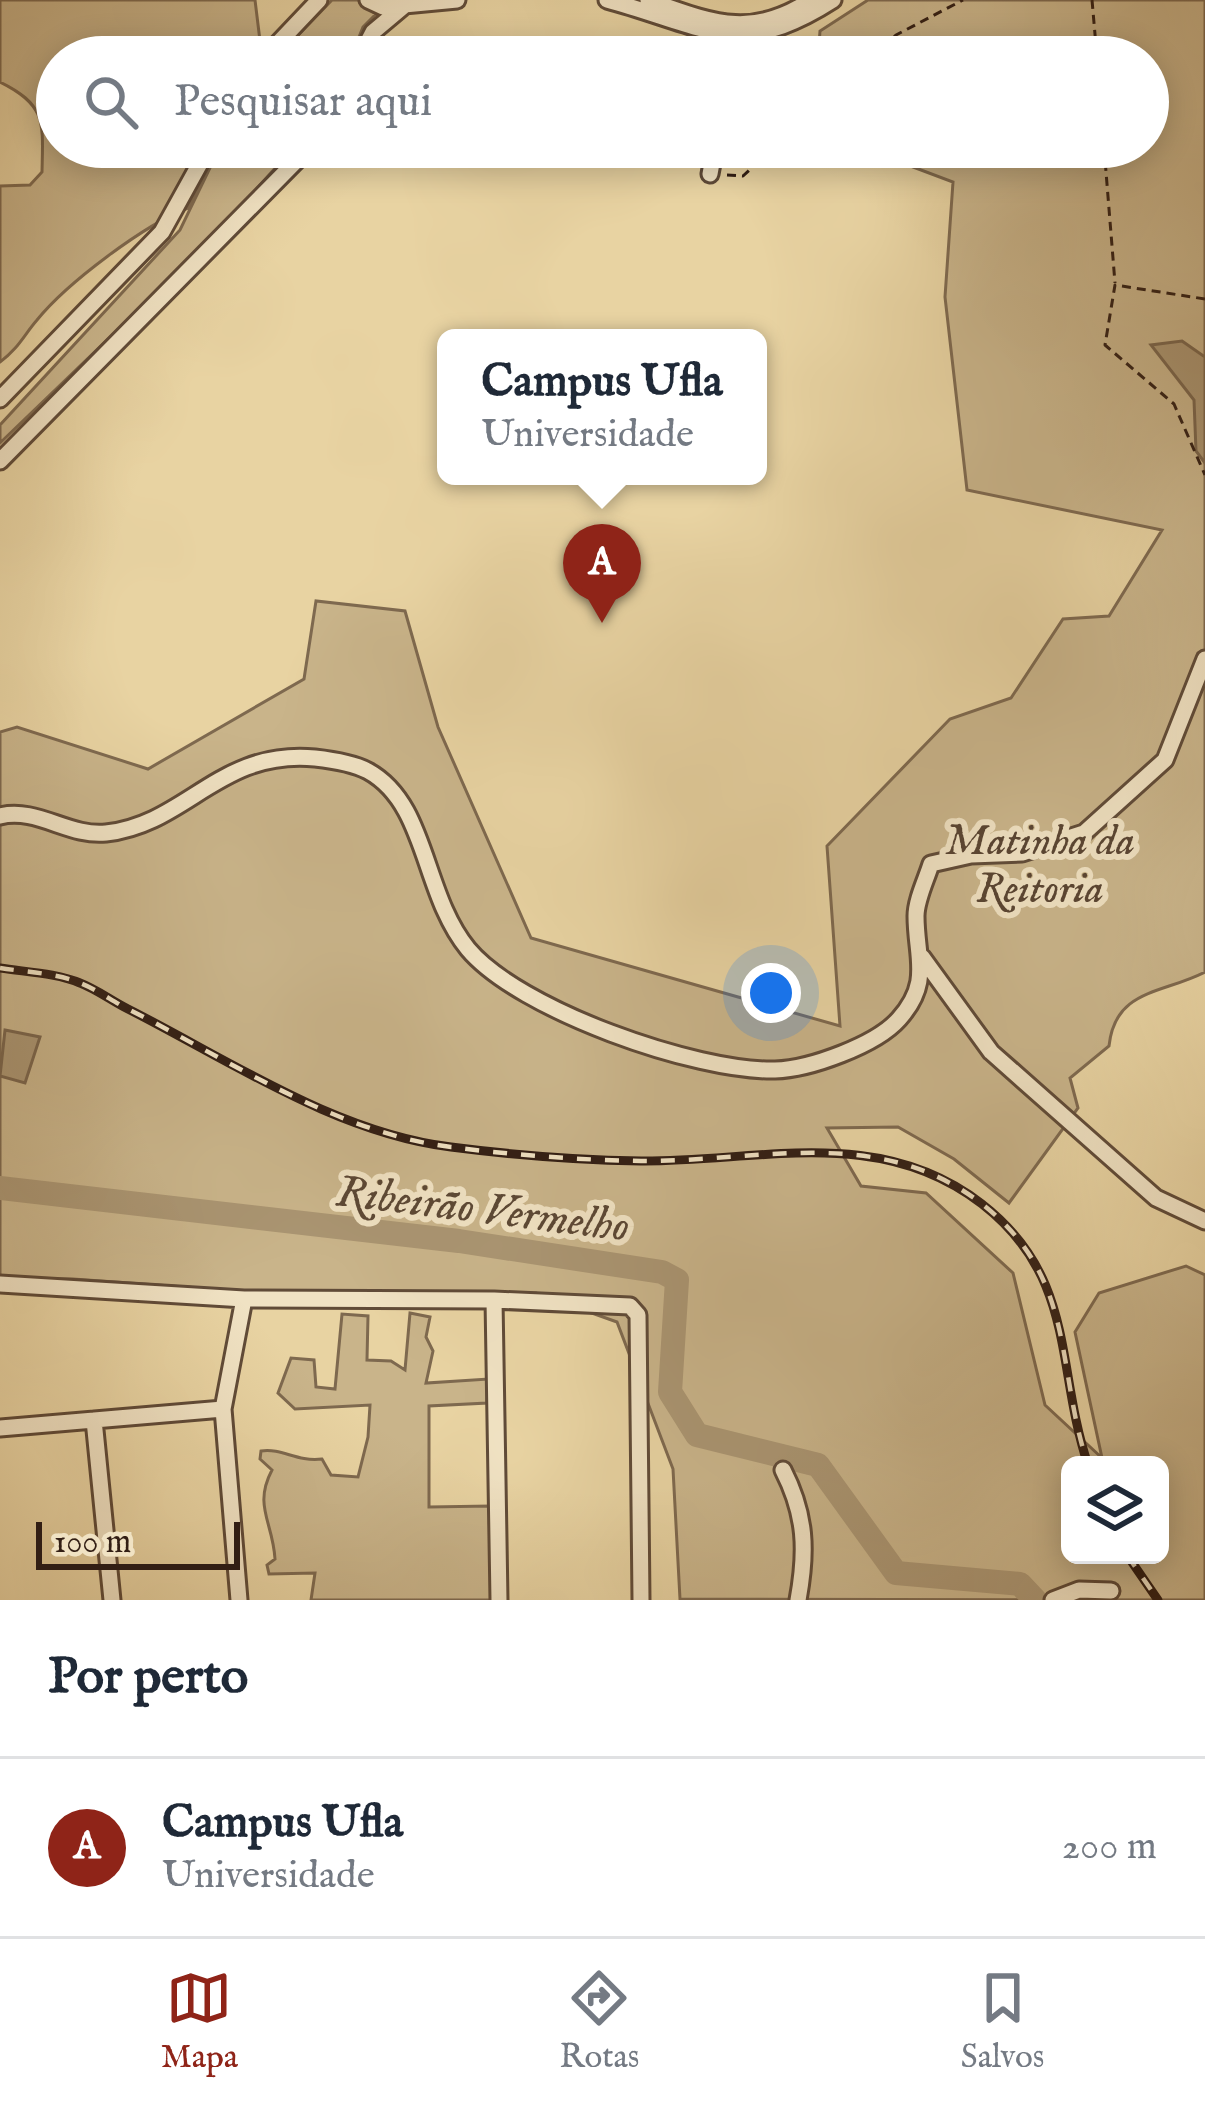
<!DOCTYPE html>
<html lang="pt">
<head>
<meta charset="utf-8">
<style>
	:root { --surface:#fff; --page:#f6f6f7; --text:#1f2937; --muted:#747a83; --line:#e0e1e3; --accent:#8f2418 }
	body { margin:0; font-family:"IM FELL English",serif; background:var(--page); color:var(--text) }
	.controls { position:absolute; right:36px; bottom:36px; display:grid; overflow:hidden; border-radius:18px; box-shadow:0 6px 30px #0003 }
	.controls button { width:108px; height:108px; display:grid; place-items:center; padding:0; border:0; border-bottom:3px solid var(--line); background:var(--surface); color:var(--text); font:60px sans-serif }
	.scale { position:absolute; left:36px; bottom:30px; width:204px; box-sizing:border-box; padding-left:12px; border:6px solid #321e14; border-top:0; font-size:33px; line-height:42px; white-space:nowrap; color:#321e14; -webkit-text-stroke:9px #f0e2c3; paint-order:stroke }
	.you { position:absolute; left:771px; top:993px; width:42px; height:42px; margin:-30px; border:9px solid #fff; border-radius:50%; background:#1a73e8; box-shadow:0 0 0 18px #1a73e833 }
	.badge { display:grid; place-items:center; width:78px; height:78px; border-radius:50%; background:var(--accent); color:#fff; font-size:39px; font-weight:700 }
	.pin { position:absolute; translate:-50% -99px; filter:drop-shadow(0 3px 6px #0008) }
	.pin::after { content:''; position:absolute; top:63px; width:42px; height:36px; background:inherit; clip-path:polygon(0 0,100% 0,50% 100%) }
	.popup { position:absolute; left:437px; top:329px; width:330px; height:156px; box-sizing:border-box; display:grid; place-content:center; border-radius:18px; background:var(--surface); filter:drop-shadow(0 3px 9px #0005); font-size:39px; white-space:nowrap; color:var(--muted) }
	.popup b { font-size:45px; color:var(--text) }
	.popup::after { content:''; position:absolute; left:50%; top:100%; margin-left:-24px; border:24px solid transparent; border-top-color:var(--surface) }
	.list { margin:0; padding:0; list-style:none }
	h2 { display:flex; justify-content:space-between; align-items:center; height:156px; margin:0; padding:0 48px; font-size:51px }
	h2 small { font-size:39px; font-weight:400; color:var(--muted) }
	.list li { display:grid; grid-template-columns:78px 1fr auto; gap:36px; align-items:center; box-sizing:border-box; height:180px; padding:0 48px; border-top:3px solid var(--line) }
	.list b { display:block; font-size:45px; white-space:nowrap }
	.list p { margin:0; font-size:39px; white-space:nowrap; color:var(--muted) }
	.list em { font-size:39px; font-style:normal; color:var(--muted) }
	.icon { flex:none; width:66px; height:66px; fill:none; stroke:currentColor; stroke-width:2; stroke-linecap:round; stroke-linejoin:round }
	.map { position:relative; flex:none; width:1205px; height:1600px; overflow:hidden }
	.search { position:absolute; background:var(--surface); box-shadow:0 6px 30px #0003; left:36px; right:36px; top:36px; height:132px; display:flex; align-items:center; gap:30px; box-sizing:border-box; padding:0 42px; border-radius:66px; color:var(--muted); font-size:45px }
	.sheet { height:336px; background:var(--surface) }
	nav { display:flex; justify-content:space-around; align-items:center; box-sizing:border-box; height:168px; border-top:3px solid var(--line); background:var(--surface); font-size:33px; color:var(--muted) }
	nav a { display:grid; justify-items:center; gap:6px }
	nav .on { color:var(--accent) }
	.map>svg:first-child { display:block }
</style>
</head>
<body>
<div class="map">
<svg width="1205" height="1600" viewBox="0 0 1205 1600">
	<rect width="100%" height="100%" fill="#e8d3a2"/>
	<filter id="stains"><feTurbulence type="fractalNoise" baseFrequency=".00167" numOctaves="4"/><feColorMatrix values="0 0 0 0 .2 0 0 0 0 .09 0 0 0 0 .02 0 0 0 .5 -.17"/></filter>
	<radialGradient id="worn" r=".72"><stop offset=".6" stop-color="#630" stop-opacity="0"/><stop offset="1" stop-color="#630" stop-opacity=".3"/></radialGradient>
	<!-- green -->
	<path fill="#c9b48a" stroke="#7e694f" stroke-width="3" fill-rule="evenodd" d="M0,0H255L262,57H57V147H213L212,156L188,208C144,225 67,283 37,320C24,335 18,349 0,362V186L30,185L42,172C43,123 47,105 0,82Z
		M332,0H358L376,14L363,27L351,57H277Z
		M868,0H1205V972C1162,994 1115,989 1109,1046L1070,1078L1078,1108L1009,1203L954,1159L898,1127L827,1128L861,1186L926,1193L1013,1273L1045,1405L1102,1458L1075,1332L1099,1293L1186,1266L1205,1275V1600L680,1599L673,1469L617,1322L536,1293L255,1292L73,1279H0V732L17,727L148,769L304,679L316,601L405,611L438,727L531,938L840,1026L827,846L950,719L1011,698L1063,619L1109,616L1162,530L967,490L945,297L953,182L860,147H1148V57H818L820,31ZM1070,1465H1160V1555H1070Z
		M220,147H294L212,239L0,443V425L180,230Z
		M410,1313L430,1317L426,1337L433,1351L426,1383L488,1379L487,1403L429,1406V1507L490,1506L494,1600H311L315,1573L269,1574L267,1565L275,1559C273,1522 253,1506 272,1470L260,1459L261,1451C283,1448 296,1462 322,1459L331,1475L358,1477L368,1437L370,1405L295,1409L278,1393L291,1358L314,1360L316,1387L335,1389L342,1314L368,1316L367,1360L391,1361L405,1370Z"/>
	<!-- water -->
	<path fill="#aa9572" stroke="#7a654c" stroke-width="3" d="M1182,341L1205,357V463L1196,451L1194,400L1151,345Z
		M5,1030L40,1037L25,1083L0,1076Z"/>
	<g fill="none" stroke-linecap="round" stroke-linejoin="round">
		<!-- river -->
		<path stroke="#aa9572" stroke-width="24" d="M0,1188L459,1241L662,1272L677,1280L670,1392L697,1435L818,1465L896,1573L1020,1584L1035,1600"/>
		<!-- minor casing -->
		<g stroke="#604b38" stroke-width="21">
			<path id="minor" d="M368,0L383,7L457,0
				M607,0C704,26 738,61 833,0
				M648,0C711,22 750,40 811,0
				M265,57L319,0
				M360,57L373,32L404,6
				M732,57L738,29
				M710,174L715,147
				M0,399L162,232L209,147
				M0,461L310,147
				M0,816C37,807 69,837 106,833C187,824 219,749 315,758C333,760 353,763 368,771C428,804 422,893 468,949C519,1010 696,1072 775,1070C810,1069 876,1045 899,1019C932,982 916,958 916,916C916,900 926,880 931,864L971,855L1022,853L1084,833L1165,760L1205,659
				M922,957L991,1052L1156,1198L1205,1221
				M0,1284L244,1299L494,1300L630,1306L638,1315L641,1600
				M494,1300L499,1600
				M94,1420L112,1600
				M0,1428L223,1409
				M783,1470C806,1515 807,1551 798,1600
				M239,1600L223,1409L244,1299
				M1053,1600L1079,1590L1111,1591"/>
		</g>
		<!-- path -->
		<path stroke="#321e14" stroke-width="3" stroke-dasharray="9 6" stroke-linecap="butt" d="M1092,0L1097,57
			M872,57L896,35L963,0
			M1104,147L1115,283
			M727,175L743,176L774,147
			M1205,299L1115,285L1105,345L1174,404L1205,475"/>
		<!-- minor -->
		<use href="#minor" stroke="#f0e2c3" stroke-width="15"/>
		<!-- rail casing -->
		<g stroke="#321e14" stroke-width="9">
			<path id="rail" d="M0,968C25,972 57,973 80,983C96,989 112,1001 128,1009C229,1060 336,1133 451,1147C513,1155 579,1160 641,1161C760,1162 879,1124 982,1204C1077,1278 1055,1366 1088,1465
				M1127,1555L1158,1600"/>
		</g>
		<!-- rail -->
		<use href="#rail" stroke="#f0e2c3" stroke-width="4.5" stroke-dasharray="14" stroke-linecap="butt"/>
	</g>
	<g text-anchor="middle" stroke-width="12" stroke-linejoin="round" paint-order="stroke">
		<!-- park labels -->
		<g font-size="42" font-style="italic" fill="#584432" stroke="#f0e2c3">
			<text x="1040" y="854">Matinha da<tspan x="1040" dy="48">Reitoria</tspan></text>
		</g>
		<!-- water labels -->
		<g font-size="45" font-style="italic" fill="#5c4835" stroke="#f0e2c3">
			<text transform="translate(483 1207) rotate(7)" y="16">Ribeirão Vermelho</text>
		</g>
	</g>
	<rect width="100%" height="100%" filter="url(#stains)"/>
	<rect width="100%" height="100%" fill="url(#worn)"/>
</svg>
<div class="controls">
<button><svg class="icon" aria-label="layers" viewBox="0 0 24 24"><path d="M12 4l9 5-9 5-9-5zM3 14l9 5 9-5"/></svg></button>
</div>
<div class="scale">100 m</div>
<div class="you"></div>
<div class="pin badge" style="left:602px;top:623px">A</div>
<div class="popup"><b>Campus Ufla</b>Universidade</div>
<div class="search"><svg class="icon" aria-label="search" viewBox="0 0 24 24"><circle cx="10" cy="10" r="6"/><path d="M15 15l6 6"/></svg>Pesquisar aqui</div>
</div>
<section class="sheet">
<h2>Por perto<small></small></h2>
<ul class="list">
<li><span class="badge">A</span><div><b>Campus Ufla</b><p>Universidade</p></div><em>200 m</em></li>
</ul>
</section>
<nav>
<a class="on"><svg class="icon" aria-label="map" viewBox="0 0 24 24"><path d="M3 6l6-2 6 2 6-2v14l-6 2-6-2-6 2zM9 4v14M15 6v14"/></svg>Mapa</a>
<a><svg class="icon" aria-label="directions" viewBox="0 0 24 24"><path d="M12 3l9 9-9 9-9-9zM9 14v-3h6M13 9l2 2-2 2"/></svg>Rotas</a>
<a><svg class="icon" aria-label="saved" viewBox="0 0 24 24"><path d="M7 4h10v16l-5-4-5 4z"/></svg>Salvos</a>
</nav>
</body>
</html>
